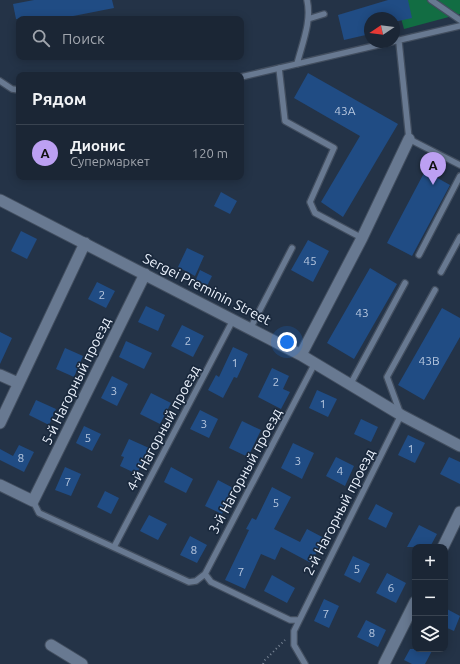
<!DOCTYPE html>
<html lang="ru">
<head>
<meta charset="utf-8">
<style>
	:root { --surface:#1b2635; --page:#242e3d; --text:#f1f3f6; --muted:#a0a5ad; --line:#394350; --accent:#bca0f2 }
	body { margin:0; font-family:Ubuntu,sans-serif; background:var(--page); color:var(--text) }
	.controls { position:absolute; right:12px; bottom:12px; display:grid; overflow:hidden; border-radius:8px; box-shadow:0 2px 10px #0003 }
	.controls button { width:36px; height:36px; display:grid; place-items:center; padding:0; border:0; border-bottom:1px solid var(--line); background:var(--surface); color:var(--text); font:20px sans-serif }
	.compass { position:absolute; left:364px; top:12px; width:36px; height:36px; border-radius:50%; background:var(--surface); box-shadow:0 2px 10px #0003; rotate:257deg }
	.you { position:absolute; left:287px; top:342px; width:14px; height:14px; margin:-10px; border:3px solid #fff; border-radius:50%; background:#1a73e8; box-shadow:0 0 0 6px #1a73e833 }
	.badge { display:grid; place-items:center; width:26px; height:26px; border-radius:50%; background:var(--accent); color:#111; font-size:13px; font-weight:700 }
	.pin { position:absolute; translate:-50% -33px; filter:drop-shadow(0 1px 2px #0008) }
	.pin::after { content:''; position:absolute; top:21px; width:14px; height:12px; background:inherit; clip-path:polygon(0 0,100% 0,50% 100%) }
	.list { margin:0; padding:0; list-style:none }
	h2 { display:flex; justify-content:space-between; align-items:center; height:52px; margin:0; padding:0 16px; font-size:17px }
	h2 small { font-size:13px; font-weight:400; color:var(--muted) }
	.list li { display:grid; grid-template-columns:26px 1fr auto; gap:12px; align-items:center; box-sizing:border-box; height:56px; padding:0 16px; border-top:1px solid var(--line) }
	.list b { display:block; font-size:15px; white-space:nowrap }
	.list p { margin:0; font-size:13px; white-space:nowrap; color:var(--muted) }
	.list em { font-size:13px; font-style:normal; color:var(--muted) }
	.icon { flex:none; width:22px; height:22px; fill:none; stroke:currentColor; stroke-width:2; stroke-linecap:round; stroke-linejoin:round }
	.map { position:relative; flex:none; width:460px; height:664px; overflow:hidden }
	.search { position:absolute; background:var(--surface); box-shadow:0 2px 10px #0003; left:16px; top:16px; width:228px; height:44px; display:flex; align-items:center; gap:10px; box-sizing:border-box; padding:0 14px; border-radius:8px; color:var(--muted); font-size:15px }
	.panel { position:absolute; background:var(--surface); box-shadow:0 2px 10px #0003; left:16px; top:72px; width:228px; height:108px; border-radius:8px }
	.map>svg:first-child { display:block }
</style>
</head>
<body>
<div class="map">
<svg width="460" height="664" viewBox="0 0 460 664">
	<rect width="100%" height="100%" fill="#243347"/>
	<!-- forest -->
	<path fill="#126d43" d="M396,0H460V14L404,29Z"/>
	<!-- building -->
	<path fill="#204c84" d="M34,0H112L114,8L58,19H16L13,4Z
		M388,0H408L412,18L394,22V18H370V34L344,40L338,15Z
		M308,73L398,124L343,217L321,202L360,136L294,98Z
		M425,171L450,185L412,256L387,243Z
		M221,192L237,201L230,214L214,206Z
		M21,231L37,239L27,259L11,251Z
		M308,240L329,251L313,282L291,270Z
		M187,248L204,256L195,276L178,267Z
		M370,268L397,284L354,359L327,343Z
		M200,270L212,276L205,290L194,284Z
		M97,282L115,291L106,308L88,299Z
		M146,306L165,315L158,331L138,322Z
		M442,308L460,318V337L424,400L398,385Z
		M182,325L204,336L193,357L171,346Z
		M0,332L12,338L0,364Z
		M126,341L152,353L144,369L119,357Z
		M233,347L248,354L237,378L234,377L223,398L208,390L216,375L219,377Z
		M65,348L83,356L74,377L56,369Z
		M272,368L289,376L283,389L290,392L281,409L258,397Z
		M112,376L128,384L117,406L101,398Z
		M317,390L337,399L328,417L309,408Z
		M151,393L171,403L160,424L140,414Z
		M36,400L56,409L49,425L29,415Z
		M200,410L218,419L209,438L190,429Z
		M361,419L378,427L371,442L354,434Z
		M242,421L261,430L248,457L229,448Z
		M84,426L101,434L92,451L76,443Z
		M408,435L425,443L415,463L398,455Z
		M129,439L149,448L137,474L120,466L124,457L121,456Z
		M293,443L314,453L302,479L281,468Z
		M19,445L34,452L24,472L0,460V449L13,456Z
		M336,457L354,466L345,486L326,476Z
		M449,457L460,462V484L440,474Z
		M65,467L81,474L71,496L55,490Z
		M171,467L193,479L186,493L164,482Z
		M218,480L235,489L222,514L205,506Z
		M272,487L291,497L274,529L300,542L307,529L324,538L311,563L281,547L275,560L261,554L245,589L225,580L249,530L246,529L252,518L256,520Z
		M105,491L119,498L111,514L97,507Z
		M376,504L393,513L386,528L368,519Z
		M149,515L167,524L158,540L140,531Z
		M419,525L437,534L430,547H407Z
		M190,536L207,545L197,563L180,555Z
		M353,556L370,564L360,583L344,575Z
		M387,573L406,583L396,603L376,593Z
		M272,575L295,588L287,603L264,591Z
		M324,599L339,606L329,628L314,621Z
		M445,608L460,616L454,631L445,627Z
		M366,620L386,630L378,647L357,637Z
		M410,649H433L425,664H412L404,660Z"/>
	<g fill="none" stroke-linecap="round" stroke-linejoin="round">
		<!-- lane casing -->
		<g stroke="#424e5f" stroke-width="8">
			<path id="lane" d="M431,0L460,20
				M308,19L324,14
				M399,42L409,139L460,165
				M297,64C302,44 312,21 307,0
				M279,68L285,121L334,148L310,202L315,213L362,238
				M241,77L460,26
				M0,81L12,89L19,90
				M419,255L460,176
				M441,272L460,237
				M250,329L292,248
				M350,385L405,283
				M33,501L39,513L189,582L196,581L205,574L315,363
				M114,547L233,320
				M205,574L211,582L290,620H298
				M305,664L294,645V631L401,415L387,377L435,290"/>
		</g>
		<!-- street casing -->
		<g stroke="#424e5f" stroke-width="13">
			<path id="street" d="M0,200L301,355L401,415L460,446
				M301,355L362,238L409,139
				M0,375L18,383
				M0,423L85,243
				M0,485L33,501L145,274
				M443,547L460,512
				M51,645L82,664
				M384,664L415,602"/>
		</g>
		<!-- path -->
		<path stroke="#7a8696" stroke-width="2" stroke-dasharray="1 3" stroke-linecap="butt" d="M263,664L265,660L285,640"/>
		<!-- lane -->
		<use href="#lane" stroke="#687991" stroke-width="5.5"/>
		<!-- street -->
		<use href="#street" stroke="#687991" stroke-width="11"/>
	</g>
	<g text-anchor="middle" stroke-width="3.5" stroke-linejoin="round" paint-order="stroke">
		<!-- number labels -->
		<g font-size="12" fill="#b8c8df">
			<text x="345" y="115">43А</text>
			<text x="310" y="265">45</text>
			<text x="102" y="299">2</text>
			<text x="362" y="317">43</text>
			<text x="188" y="345">2</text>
			<text x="429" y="365">43В</text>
			<text x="235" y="367">1</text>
			<text x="276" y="386">2</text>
			<text x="114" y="395">3</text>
			<text x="323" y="408">1</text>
			<text x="204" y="428">3</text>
			<text x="88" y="442">5</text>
			<text x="411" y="453">1</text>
			<text x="21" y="462">8</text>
			<text x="298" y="465">3</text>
			<text x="340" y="475">4</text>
			<text x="68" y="486">7</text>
			<text x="276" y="507">5</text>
			<text x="194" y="554">8</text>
			<text x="357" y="573">5</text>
			<text x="241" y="576">7</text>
			<text x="391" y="592">6</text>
			<text x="326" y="618">7</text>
			<text x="372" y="637">8</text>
		</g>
		<!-- street labels -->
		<g font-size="14" fill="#ebf2fd" stroke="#1a293d">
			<text transform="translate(207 289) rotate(27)" y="5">Sergei Preminin Street</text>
			<text transform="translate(76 381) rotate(-64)" y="5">5-й Нагорный проезд</text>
			<text transform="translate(163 428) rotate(-62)" y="5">4-й Нагорный проезд</text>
			<text transform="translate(245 471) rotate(-62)" y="5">3-й Нагорный проезд</text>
			<text transform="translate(339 512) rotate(-63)" y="5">2-й Нагорный проезд</text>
		</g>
	</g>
</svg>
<div class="controls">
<button>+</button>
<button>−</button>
<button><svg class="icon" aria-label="layers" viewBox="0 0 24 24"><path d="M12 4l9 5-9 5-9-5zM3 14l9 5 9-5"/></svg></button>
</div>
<svg class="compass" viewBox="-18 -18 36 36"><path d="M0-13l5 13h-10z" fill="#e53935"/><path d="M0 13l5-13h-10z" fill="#a0a5ad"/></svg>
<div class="you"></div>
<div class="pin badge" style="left:433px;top:185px">A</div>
<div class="search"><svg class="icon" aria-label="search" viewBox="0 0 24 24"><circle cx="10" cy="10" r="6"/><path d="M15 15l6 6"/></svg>Поиск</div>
<section class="panel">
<h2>Рядом<small></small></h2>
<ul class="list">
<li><span class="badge">A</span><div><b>Дионис</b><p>Супермаркет</p></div><em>120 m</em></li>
</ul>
</section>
</div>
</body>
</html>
